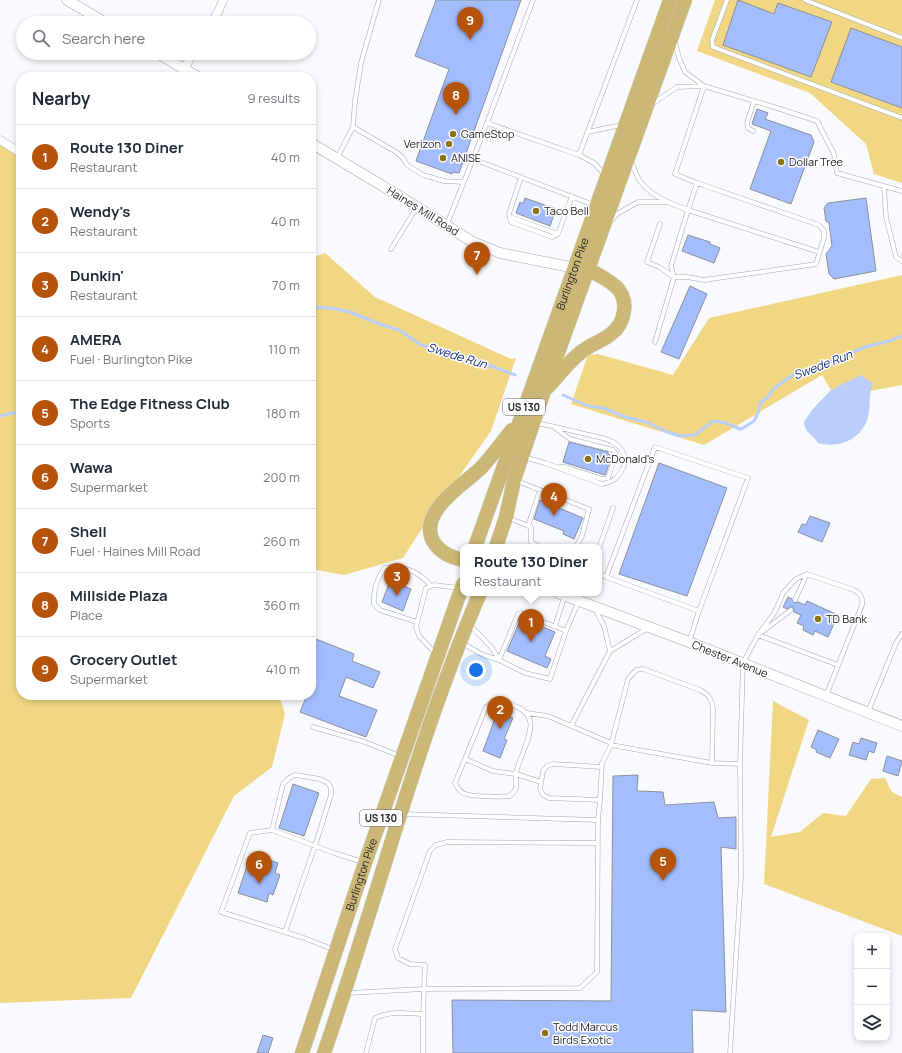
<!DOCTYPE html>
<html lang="en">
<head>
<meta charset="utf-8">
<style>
	:root { --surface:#fff; --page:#f2f2f3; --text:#1f2937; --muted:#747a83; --line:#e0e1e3; --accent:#b45309 }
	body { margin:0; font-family:Manrope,sans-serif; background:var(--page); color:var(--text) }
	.controls { position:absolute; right:12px; bottom:12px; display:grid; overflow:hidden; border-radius:8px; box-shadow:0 2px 6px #0003 }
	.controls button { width:36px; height:36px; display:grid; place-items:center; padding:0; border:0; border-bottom:1px solid var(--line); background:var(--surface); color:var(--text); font:20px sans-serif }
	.you { position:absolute; left:476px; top:670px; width:14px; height:14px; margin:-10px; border:3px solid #fff; border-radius:50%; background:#1a73e8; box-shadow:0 0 0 6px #1a73e833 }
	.badge { display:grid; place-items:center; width:26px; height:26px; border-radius:50%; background:var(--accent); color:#fff; font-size:13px; font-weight:700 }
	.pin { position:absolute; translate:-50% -33px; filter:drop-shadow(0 1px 2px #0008) }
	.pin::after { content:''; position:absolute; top:21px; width:14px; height:12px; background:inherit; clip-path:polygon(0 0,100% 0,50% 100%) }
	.popup { position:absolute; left:460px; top:544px; width:142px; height:52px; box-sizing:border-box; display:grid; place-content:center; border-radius:8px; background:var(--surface); filter:drop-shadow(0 1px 3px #0005); font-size:13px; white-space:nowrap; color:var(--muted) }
	.popup b { font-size:15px; color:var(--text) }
	.popup::after { content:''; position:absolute; left:50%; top:100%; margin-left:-8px; border:8px solid transparent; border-top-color:var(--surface) }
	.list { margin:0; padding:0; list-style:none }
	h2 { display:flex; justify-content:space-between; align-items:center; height:52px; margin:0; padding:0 16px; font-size:17px }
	h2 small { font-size:13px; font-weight:400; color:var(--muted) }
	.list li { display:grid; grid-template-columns:26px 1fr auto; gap:12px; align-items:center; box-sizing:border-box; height:64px; padding:0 16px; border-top:1px solid var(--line) }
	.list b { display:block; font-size:15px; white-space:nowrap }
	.list p { margin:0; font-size:13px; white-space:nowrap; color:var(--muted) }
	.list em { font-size:13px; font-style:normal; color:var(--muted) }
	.icon { flex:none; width:22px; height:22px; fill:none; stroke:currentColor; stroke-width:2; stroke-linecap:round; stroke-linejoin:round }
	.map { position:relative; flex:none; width:902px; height:1053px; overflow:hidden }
	.search { position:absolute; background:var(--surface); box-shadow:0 2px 6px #0003; left:16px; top:16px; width:300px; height:44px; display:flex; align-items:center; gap:10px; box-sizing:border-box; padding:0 14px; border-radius:22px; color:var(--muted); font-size:15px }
	.panel { position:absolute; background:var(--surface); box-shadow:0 2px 6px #0003; left:16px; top:72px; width:300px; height:628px; border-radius:16px }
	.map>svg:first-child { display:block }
</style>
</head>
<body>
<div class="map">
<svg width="902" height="1053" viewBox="0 0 902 1053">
	<rect width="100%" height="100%" fill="#f9fafd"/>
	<!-- green -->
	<path fill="#f1d783" d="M715,0H902V183L874,174L866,144L810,93L697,51Z
		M0,140L21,152V695H279L285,714L272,767L234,796L131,998L0,1003Z
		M325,253L375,297L511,359L516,358L491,431L417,536L403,558L344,575L311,569V258Z
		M902,275V385L870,391L860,433L804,426L831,390L822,375L704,445L571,404L588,355L598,354L673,375L709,318Z
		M773,701L809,720L771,837L800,832L823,813L846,816L871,779L885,778L892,792L902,797V936L764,884Z"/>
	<!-- water -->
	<path fill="#b9cefd" d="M862,375L867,380L873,383C868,394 871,405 868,417C862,439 839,449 818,443C813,434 805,434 804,422L812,410L830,391L840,385Z"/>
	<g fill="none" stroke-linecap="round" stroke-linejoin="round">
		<!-- stream -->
		<path stroke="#b9cefd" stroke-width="3" d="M311,307L331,308L350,312L377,323L399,330L421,345L478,361L515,375
			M563,395L588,406L603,408L625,417L646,422L665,431L679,436L695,435L713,421L726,423L740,429L743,428L754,421L758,413L761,402L769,396L773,389L794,374L837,359L865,347L889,341L902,336
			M0,416L21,411"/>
	</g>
	<!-- building -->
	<path fill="#a4befd" stroke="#8a8f9c" d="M436,0H521L459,173L453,172L452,174L416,161L449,69L415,56Z
		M738,0L774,14L778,3L832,22L811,77L723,45Z
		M851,28L902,47V108L831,82Z
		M757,109L768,113L765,119L811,135L814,142L791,204L750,189L771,131L752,124Z
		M525,198L556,209L550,226L516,213L520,202L523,204Z
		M866,198L876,271L834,279L829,274L826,254L832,246L829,223L826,221L824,208L828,203Z
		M688,235L710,242V244L720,248L714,263L682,251Z
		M690,286L707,294L679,359L661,352Z
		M569,442L608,452V454L612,456L605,475L563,462Z
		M659,463L727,488L687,596L619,574Z
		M540,500L583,518L574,539L563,534L564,531L534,519Z
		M810,516L830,523L822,542L798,532L802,524L806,525Z
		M390,581L411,589L403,611L382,602Z
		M788,597L792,599L794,603L798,602L805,605L807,601L838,615L828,637L815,631L813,635L803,630L804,626L797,623L801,615L794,612L793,607H790L787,609L783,607Z
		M521,618L555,632L545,656L551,659L547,668L507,651Z
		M311,637L354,654L352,661L380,672L373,688L346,677L339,696L377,710L366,737L300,712L307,695H311Z
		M497,713L513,718L504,739L507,740L500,758L483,751Z
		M818,730L839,739L830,758L816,752L817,750L811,747Z
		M861,738L877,743L874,753L869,751L866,760L849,755L853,742L859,744Z
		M887,756L902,761L898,776L883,771Z
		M638,775L637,791L663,792L665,805L714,802L718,818L736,817V849L721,847L726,1012L692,1010L693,1053H453L452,1000L611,1001L613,776Z
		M293,784L319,793L304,836L279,828Z
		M251,854L278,863L275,873L280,875L273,895L269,893L267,902L238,893Z
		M263,1035L273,1038L268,1053H257Z"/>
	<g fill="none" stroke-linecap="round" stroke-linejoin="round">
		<!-- service casing -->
		<g stroke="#a1a7b3" stroke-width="5">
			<path id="service" d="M727,0L712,40L713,47L902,118
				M805,0L902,38
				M675,42L679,58L685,72L704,86
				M652,104L677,87L704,86L774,107L817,121L834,154L837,173L902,191
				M487,123L533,0
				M353,127L396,152L403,158L407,165L423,175L444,181L464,182
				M753,131L748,128L747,123L754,101
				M588,132L621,125
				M579,155L594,163L605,175
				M337,158L353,127L355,101L361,63L379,0
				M473,159L487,123L579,155L637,0
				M631,161C634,167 636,176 640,181C651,196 671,204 688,210L671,266L674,277L655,342
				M521,177L509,214L511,222L552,237L558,234L572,196
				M697,183L688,210L819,252
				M884,186L886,217L896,257L902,261
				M510,217L558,234
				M611,221L617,214L638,202H666
				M447,224L473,159L594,205
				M660,224L647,262L659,267L674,277H687L704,280L816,264L824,238V231L819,225L697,183L675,174L704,86
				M391,249L417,207
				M554,427L570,439L613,450L616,454L608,478L602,479L565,467H559
				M524,457L545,463L602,484C613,482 618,478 623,468C628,457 622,448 613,442C606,438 597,437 590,435C572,431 554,426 535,423
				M517,481L589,509L582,536L576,547
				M509,518L531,527V542L540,547
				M528,526L540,490
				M599,548L613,508
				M599,574L606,577L699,611L748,478L655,447L606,577
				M795,600L807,574
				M595,609L604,626L610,651L648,628
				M417,622L380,610L374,604C373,592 377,579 384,568C401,564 420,572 430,585
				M470,625L492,648L499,660
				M555,626L565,595
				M762,632L791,610
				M758,635L838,665
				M689,642L699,611
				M462,643L483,655L499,660L525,673L550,679L566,631L582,593
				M435,653L419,636L416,627L426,588L434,585L459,588
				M499,660L518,614L521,613L566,631
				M868,712L896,643L902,634
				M527,713L548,716L611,743
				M571,726L610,651
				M313,727L365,742L400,756
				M611,745L628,679L636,670L643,669L700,690C708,694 711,698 713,708L712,763
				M465,759L455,783C458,788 460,793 466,794C474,797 502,797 510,796C512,794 515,791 516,788C517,784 515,777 516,773C522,746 549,715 509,704C499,701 494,701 486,707L465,759L493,771L516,774L541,782
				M600,800L549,798L543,795L540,789L543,771L547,766L553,764L602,767
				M598,820L600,800L602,763L611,745L712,763L740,764L743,663L758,635L775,612L783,593L796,579L807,574L854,590C861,594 863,597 862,605L826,696
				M272,830L283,784L289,778L295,775L320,779L328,783L331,788V795L315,846L285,932
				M335,950L304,938L221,912L250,833L272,830L334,853L363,862
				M348,993L424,989L580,988L597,972L598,820L402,814
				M366,1053L375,1018C390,1011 407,1013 423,1014L425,965L410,964L398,958L395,949L430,851L436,845L447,842L598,843
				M423,1053V1014
				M730,1053L741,877L740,764"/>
		</g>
		<!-- minor casing -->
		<g stroke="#a1a7b3" stroke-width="9">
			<path id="minor" d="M211,23L218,12L223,0
				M184,69L193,53
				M0,140L21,153"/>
		</g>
		<!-- tertiary casing -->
		<g stroke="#a1a7b3" stroke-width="11">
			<path id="tertiary" d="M67,0L106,23
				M157,53L198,77
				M311,143L396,194L471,241L500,253L580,269
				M558,593L689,642L902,726"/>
		</g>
		<!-- trunk casing -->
		<g stroke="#d7d7d8" stroke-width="15">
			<g id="trunk">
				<path d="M548,387C560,374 572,357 587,348C594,343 604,340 611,334C624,324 629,304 619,290C612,281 598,275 588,269"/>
				<path id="s1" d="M475,547L670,0"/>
				<path d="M496,547L506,517L514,480L542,397L685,0"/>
				<path d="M463,560C451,557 440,553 433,541C418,512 463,485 481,468C492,456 502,442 512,430"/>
				<path id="s2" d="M302,1053L365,863L463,584"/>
				<path d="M324,1053C377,900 416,742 480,593"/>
			</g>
		</g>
		<!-- service -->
		<use href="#service" stroke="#fff" stroke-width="4"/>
		<!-- minor -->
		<use href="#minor" stroke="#fff" stroke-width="8"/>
		<!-- tertiary -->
		<use href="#tertiary" stroke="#fff" stroke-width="10"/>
		<!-- trunk -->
		<use href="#trunk" stroke="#ccb876" stroke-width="14"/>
	</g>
	<!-- markers -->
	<g fill="#8b7316" stroke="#fff" stroke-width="1.5">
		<circle cx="453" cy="134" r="4"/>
		<circle cx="449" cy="144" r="4"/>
		<circle cx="443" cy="158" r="4"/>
		<circle cx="781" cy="162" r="4"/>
		<circle cx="536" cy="211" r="4"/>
		<circle cx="588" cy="459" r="4"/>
		<circle cx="818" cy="619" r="4"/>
		<circle cx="545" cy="1033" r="4"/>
	</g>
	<g text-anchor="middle" stroke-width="3" stroke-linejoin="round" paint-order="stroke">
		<!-- shield labels -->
		<g fill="#fff" stroke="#646568" stroke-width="1">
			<rect x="503" y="399" width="42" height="16" rx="3"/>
			<rect x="360" y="810" width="42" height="16" rx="3"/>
		</g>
		<g font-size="10" font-weight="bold" fill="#212328">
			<text x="524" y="411">US 130</text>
			<text x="381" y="822">US 130</text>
		</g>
		<!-- poi labels -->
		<g font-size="11" fill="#212328" stroke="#fff" text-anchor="start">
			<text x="461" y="138">GameStop</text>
			<text x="441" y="148" text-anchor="end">Verizon</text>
			<text x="451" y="162">ANISE</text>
			<text x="789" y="166">Dollar Tree</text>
			<text x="544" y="215">Taco Bell</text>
			<text x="596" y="463">McDonald's</text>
			<text x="826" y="623">TD Bank</text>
			<text x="553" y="1031">Todd Marcus<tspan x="553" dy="13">Birds Exotic</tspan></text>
		</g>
		<!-- street labels -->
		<g font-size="11" fill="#212328" stroke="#fff">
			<text transform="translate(423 211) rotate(32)" y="4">Haines Mill Road</text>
			<text dy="4" stroke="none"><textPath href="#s1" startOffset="290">Burlington Pike</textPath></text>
			<text transform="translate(730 659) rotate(22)" y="4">Chester Avenue</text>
			<text dy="4" stroke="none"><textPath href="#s2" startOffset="188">Burlington Pike</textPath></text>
		</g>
		<!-- water labels -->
		<g font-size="12" font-style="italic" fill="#152b81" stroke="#fff">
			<text transform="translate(457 356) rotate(17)" y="4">Swede Run</text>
			<text transform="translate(823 365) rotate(-21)" y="4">Swede Run</text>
		</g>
	</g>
</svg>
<div class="controls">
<button>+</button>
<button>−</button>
<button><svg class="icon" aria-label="layers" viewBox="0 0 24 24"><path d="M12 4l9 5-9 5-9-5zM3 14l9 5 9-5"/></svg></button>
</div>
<div class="you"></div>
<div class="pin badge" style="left:531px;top:642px">1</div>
<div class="popup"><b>Route 130 Diner</b>Restaurant</div>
<div class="pin badge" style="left:500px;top:729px">2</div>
<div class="pin badge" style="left:397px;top:596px">3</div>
<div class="pin badge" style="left:554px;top:516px">4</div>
<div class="pin badge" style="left:663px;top:881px">5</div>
<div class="pin badge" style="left:259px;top:884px">6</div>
<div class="pin badge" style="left:477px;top:275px">7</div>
<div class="pin badge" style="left:456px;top:115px">8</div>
<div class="pin badge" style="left:470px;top:40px">9</div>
<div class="search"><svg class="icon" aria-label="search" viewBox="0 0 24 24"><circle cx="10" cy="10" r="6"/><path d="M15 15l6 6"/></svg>Search here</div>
<section class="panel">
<h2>Nearby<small>9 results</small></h2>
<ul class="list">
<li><span class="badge">1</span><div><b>Route 130 Diner</b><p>Restaurant</p></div><em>40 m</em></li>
<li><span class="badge">2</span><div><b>Wendy's</b><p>Restaurant</p></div><em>40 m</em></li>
<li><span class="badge">3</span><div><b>Dunkin'</b><p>Restaurant</p></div><em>70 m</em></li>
<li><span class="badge">4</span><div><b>AMERA</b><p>Fuel · Burlington Pike</p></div><em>110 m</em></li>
<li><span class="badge">5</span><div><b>The Edge Fitness Club</b><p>Sports</p></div><em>180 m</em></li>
<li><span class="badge">6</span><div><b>Wawa</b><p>Supermarket</p></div><em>200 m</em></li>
<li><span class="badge">7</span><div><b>Shell</b><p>Fuel · Haines Mill Road</p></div><em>260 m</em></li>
<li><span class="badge">8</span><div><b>Millside Plaza</b><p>Place</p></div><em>360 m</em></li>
<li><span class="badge">9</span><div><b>Grocery Outlet</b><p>Supermarket</p></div><em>410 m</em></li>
</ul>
</section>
</div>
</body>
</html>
